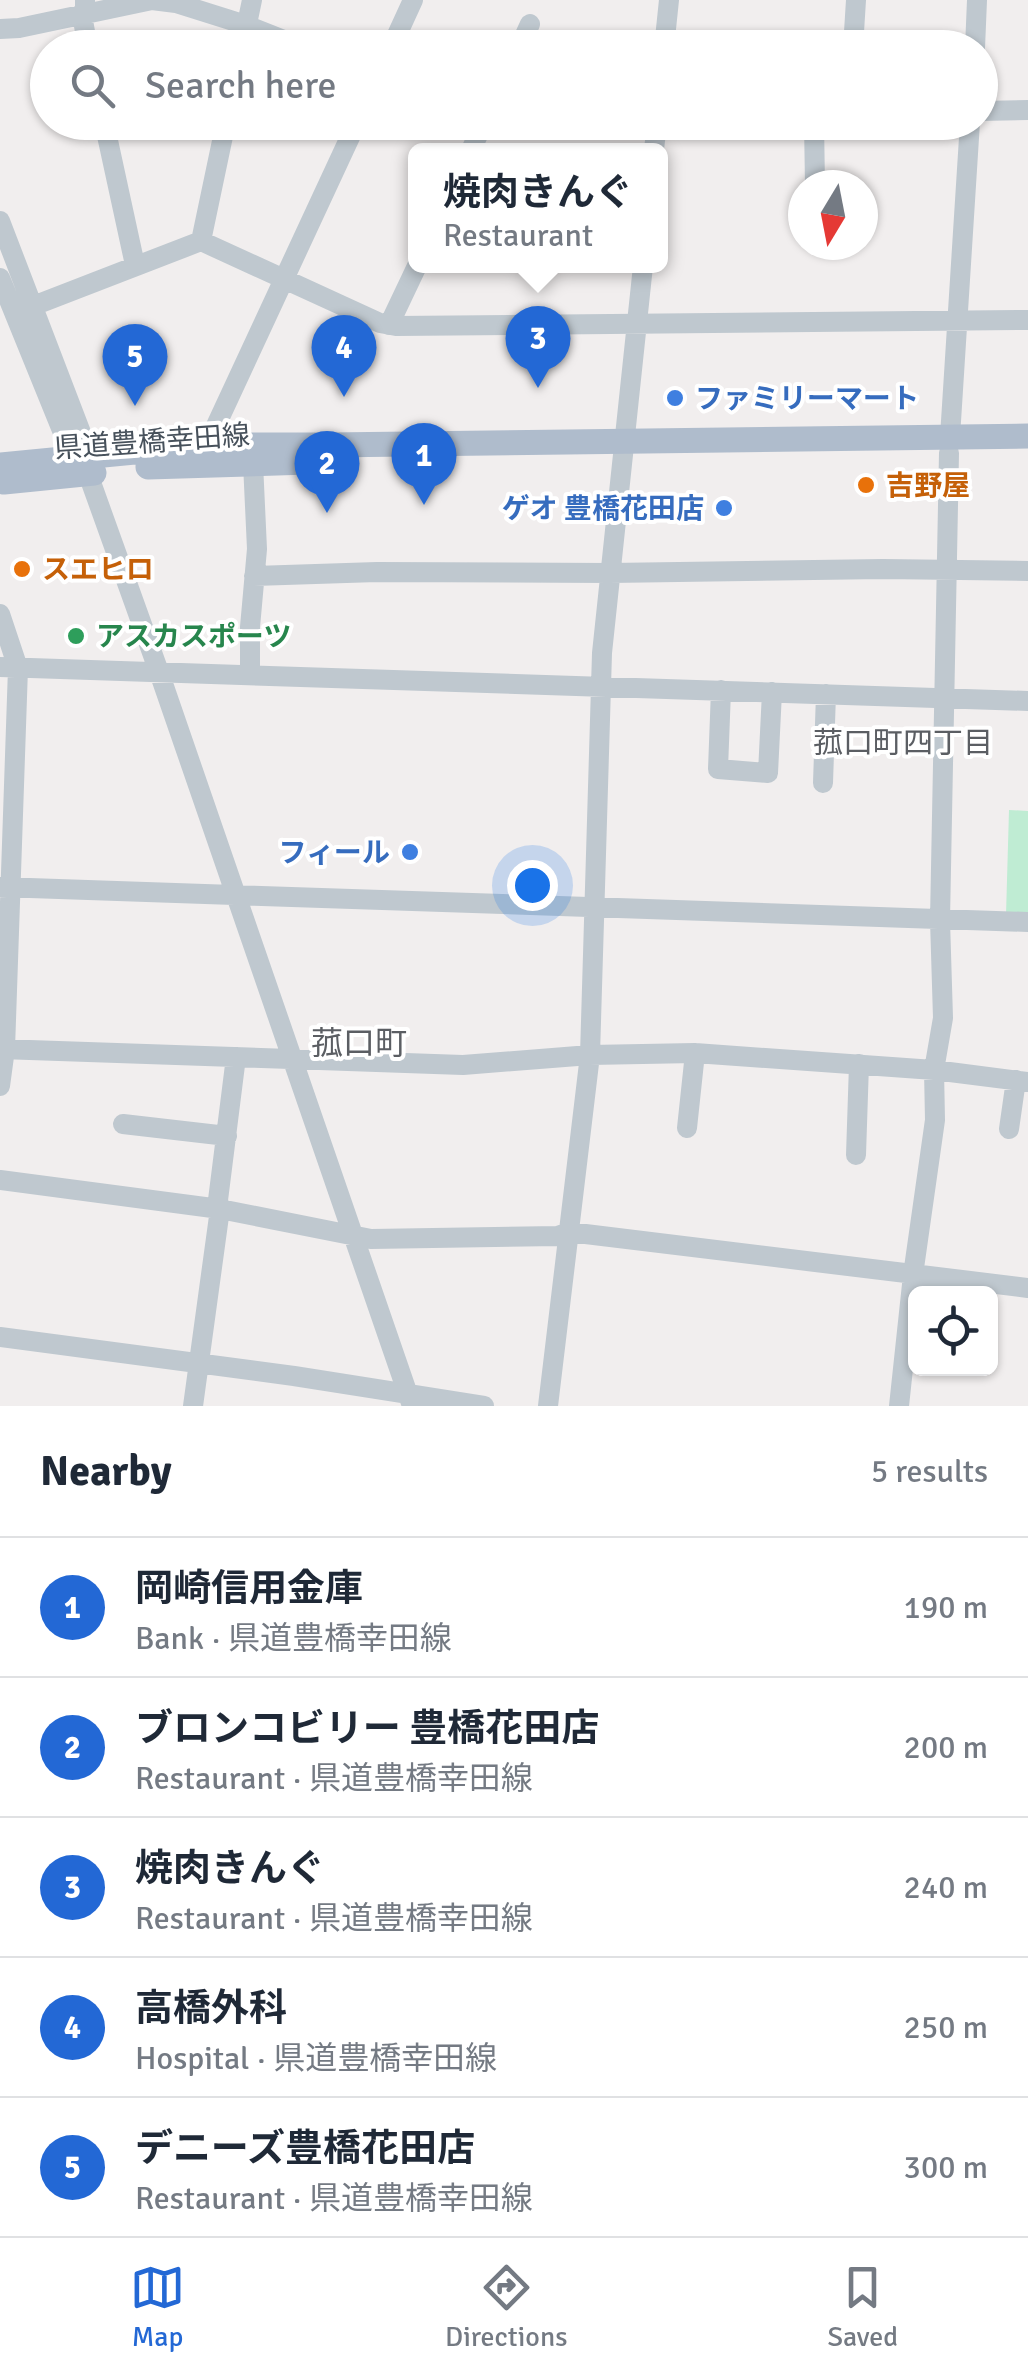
<!DOCTYPE html>
<html lang="en">
<head>
<meta charset="utf-8">
<style>
	:root { --surface:#fff; --page:#f6f6f7; --text:#1f2937; --muted:#747a83; --line:#e0e1e3; --accent:#2368d5 }
	body { margin:0; font-family:Signika,"Noto Sans JP",sans-serif; background:var(--page); color:var(--text) }
	.controls { position:absolute; right:30px; bottom:30px; display:grid; overflow:hidden; border-radius:15px; box-shadow:0 2px 8px #0004 }
	.controls button { width:90px; height:90px; display:grid; place-items:center; padding:0; border:0; border-bottom:2px solid var(--line); background:var(--surface); color:var(--text); font:50px sans-serif }
	.compass { position:absolute; left:788px; top:170px; width:90px; height:90px; border-radius:50%; background:var(--surface); box-shadow:0 2px 8px #0004; rotate:190deg }
	.you { position:absolute; left:532px; top:885px; width:35px; height:35px; margin:-25px; border:8px solid #fff; border-radius:50%; background:#1a73e8; box-shadow:0 0 0 15px #1a73e833 }
	.badge { display:grid; place-items:center; width:65px; height:65px; border-radius:50%; background:var(--accent); color:#fff; font-size:32px; font-weight:700 }
	.pin { position:absolute; translate:-50% -82px; filter:drop-shadow(0 2px 5px #0008) }
	.pin::after { content:''; position:absolute; top:52px; width:35px; height:30px; background:inherit; clip-path:polygon(0 0,100% 0,50% 100%) }
	.popup { position:absolute; left:408px; top:143px; width:260px; height:130px; box-sizing:border-box; display:grid; place-content:center; border-radius:15px; background:var(--surface); filter:drop-shadow(0 2px 8px #0005); font-size:32px; white-space:nowrap; color:var(--muted) }
	.popup b { font-size:38px; color:var(--text) }
	.popup::after { content:''; position:absolute; left:50%; top:100%; margin-left:-20px; border:20px solid transparent; border-top-color:var(--surface) }
	.list { margin:0; padding:0; list-style:none }
	h2 { display:flex; justify-content:space-between; align-items:center; height:130px; margin:0; padding:0 40px; font-size:42px }
	h2 small { font-size:32px; font-weight:400; color:var(--muted) }
	.list li { display:grid; grid-template-columns:65px 1fr auto; gap:30px; align-items:center; box-sizing:border-box; height:140px; padding:0 40px; border-top:2px solid var(--line) }
	.list b { display:block; font-size:38px; white-space:nowrap }
	.list p { margin:0; font-size:32px; white-space:nowrap; color:var(--muted) }
	.list em { font-size:32px; font-style:normal; color:var(--muted) }
	.icon { flex:none; width:55px; height:55px; fill:none; stroke:currentColor; stroke-width:2; stroke-linecap:round; stroke-linejoin:round }
	.map { position:relative; flex:none; width:1028px; height:1406px; overflow:hidden }
	.search { position:absolute; background:var(--surface); box-shadow:0 2px 8px #0004; left:30px; right:30px; top:30px; height:110px; display:flex; align-items:center; gap:25px; box-sizing:border-box; padding:0 35px; border-radius:55px; color:var(--muted); font-size:38px }
	.sheet { height:830px; background:var(--surface) }
	nav { display:flex; justify-content:space-around; align-items:center; box-sizing:border-box; height:140px; border-top:2px solid var(--line); background:var(--surface); font-size:28px; color:var(--muted) }
	nav a { display:grid; justify-items:center; gap:5px }
	nav .on { color:var(--accent) }
	.map>svg:first-child { display:block }
</style>
</head>
<body>
<div class="map">
<svg width="1028" height="1406" viewBox="0 0 1028 1406">
	<rect width="100%" height="100%" fill="#f1eeee"/>
	<!-- green -->
	<path fill="#bfecd3" d="M1009,810L1028,811V916L1006,915Z"/>
	<g fill="none" stroke-linecap="round" stroke-linejoin="round">
		<!-- minor -->
		<path stroke="#bfc8cf" stroke-width="20" d="M85,0V7L82,15L88,48
			M0,29L19,28L152,0L176,3L246,25L304,48
			M242,48L252,0
			M391,48L413,0
			M519,48L530,24
			M664,48L669,0
			M853,48L856,0
			M975,48L977,0
			M980,111L1028,110
			M104,122L135,265
			M814,122L815,185
			M471,150L484,122
			M654,150L657,122
			M0,221L90,456L88,474L159,672L412,1406
			M201,241L226,122
			M0,278L61,428L74,459L83,469
			M33,306L201,241L380,323L396,326L1028,320
			M389,325L417,266
			M950,437L970,122
			M207,445L357,122
			M254,576L377,572L610,573L883,569L1028,571
			M0,614L18,668L5,1049L0,1086
			M0,667L1028,701
			M250,675V627L257,549L253,463
			M721,690L718,769L768,773L772,692
			M823,783L826,694
			M0,887L1028,922
			M0,1049L463,1065L590,1055L695,1053L934,1070L1028,1082
			M123,1124L227,1136
			M687,1128L695,1053
			M1009,1129L1016,1080
			M856,1155L859,1064
			M0,1180L220,1209L371,1239L558,1236L569,1232L1028,1288
			M0,1337L294,1376L484,1406
			M193,1406L220,1209L218,1200L236,1057
			M548,1406L590,1055L602,653L643,266
			M899,1406L913,1275L935,1120L934,1070L943,1018L940,920L949,453"/>
		<!-- major -->
		<path stroke="#afbccc" stroke-width="25" d="M0,465L207,445H329L1028,436
			M148,467L308,462
			M4,482L94,473"/>
	</g>
	<!-- markers -->
	<g fill="#3f7fe0" stroke="#fff" stroke-width="4">
		<circle cx="675" cy="398" r="10"/>
		<circle cx="724" cy="508" r="10"/>
		<circle cx="410" cy="852" r="10"/>
	</g>
	<g fill="#e8710a" stroke="#fff" stroke-width="4">
		<circle cx="866" cy="485" r="10"/>
		<circle cx="22" cy="569" r="10"/>
	</g>
	<circle fill="#2e9e5b" stroke="#fff" stroke-width="4" cx="76" cy="636" r="10"/>
	<g text-anchor="middle" stroke-width="8" stroke-linejoin="round" paint-order="stroke">
		<!-- shop labels -->
		<g font-size="28" font-weight="bold" fill="#366cbe" stroke="#fff" text-anchor="end">
			<text x="695" y="408" text-anchor="start">ファミリーマート</text>
			<text x="704" y="518">ゲオ 豊橋花田店</text>
			<text x="390" y="862">フィール</text>
		</g>
		<!-- street labels -->
		<g font-size="28" fill="#47515b" stroke="#fff">
			<text transform="translate(152 441) rotate(-4)" y="10">県道豊橋幸田線</text>
		</g>
		<!-- food labels -->
		<g font-size="28" font-weight="bold" fill="#c56008" stroke="#fff" text-anchor="start">
			<text x="886" y="495">吉野屋</text>
			<text x="42" y="579">スエヒロ</text>
		</g>
		<!-- leisure labels -->
		<g font-size="28" font-weight="bold" fill="#27864d" stroke="#fff" text-anchor="start">
			<text x="96" y="646">アスカスポーツ</text>
		</g>
		<!-- neighbourhood labels -->
		<g font-size="30" fill="#5b5e63" stroke="#fff">
			<text x="903" y="753">菰口町四丁目</text>
		</g>
		<!-- quarter labels -->
		<g font-size="32" fill="#5b5e63" stroke="#fff">
			<text x="359" y="1054">菰口町</text>
		</g>
	</g>
</svg>
<div class="controls">
<button><svg class="icon" aria-label="locate" viewBox="0 0 24 24"><circle cx="12" cy="12" r="6"/><path d="M12 2v4M12 18v4M2 12h4M18 12h4"/></svg></button>
</div>
<svg class="compass" viewBox="-18 -18 36 36"><path d="M0-13l5 13h-10z" fill="#e53935"/><path d="M0 13l5-13h-10z" fill="#747a83"/></svg>
<div class="you"></div>
<div class="pin badge" style="left:424px;top:505px">1</div>
<div class="pin badge" style="left:327px;top:513px">2</div>
<div class="pin badge" style="left:538px;top:388px">3</div>
<div class="popup"><b>焼肉きんぐ</b>Restaurant</div>
<div class="pin badge" style="left:344px;top:397px">4</div>
<div class="pin badge" style="left:135px;top:406px">5</div>
<div class="search"><svg class="icon" aria-label="search" viewBox="0 0 24 24"><circle cx="10" cy="10" r="6"/><path d="M15 15l6 6"/></svg>Search here</div>
</div>
<section class="sheet">
<h2>Nearby<small>5 results</small></h2>
<ul class="list">
<li><span class="badge">1</span><div><b>岡崎信用金庫</b><p>Bank · 県道豊橋幸田線</p></div><em>190 m</em></li>
<li><span class="badge">2</span><div><b>ブロンコビリー 豊橋花田店</b><p>Restaurant · 県道豊橋幸田線</p></div><em>200 m</em></li>
<li><span class="badge">3</span><div><b>焼肉きんぐ</b><p>Restaurant · 県道豊橋幸田線</p></div><em>240 m</em></li>
<li><span class="badge">4</span><div><b>高橋外科</b><p>Hospital · 県道豊橋幸田線</p></div><em>250 m</em></li>
<li><span class="badge">5</span><div><b>デニーズ豊橋花田店</b><p>Restaurant · 県道豊橋幸田線</p></div><em>300 m</em></li>
</ul>
</section>
<nav>
<a class="on"><svg class="icon" aria-label="map" viewBox="0 0 24 24"><path d="M3 6l6-2 6 2 6-2v14l-6 2-6-2-6 2zM9 4v14M15 6v14"/></svg>Map</a>
<a><svg class="icon" aria-label="directions" viewBox="0 0 24 24"><path d="M12 3l9 9-9 9-9-9zM9 14v-3h6M13 9l2 2-2 2"/></svg>Directions</a>
<a><svg class="icon" aria-label="saved" viewBox="0 0 24 24"><path d="M7 4h10v16l-5-4-5 4z"/></svg>Saved</a>
</nav>
</body>
</html>
